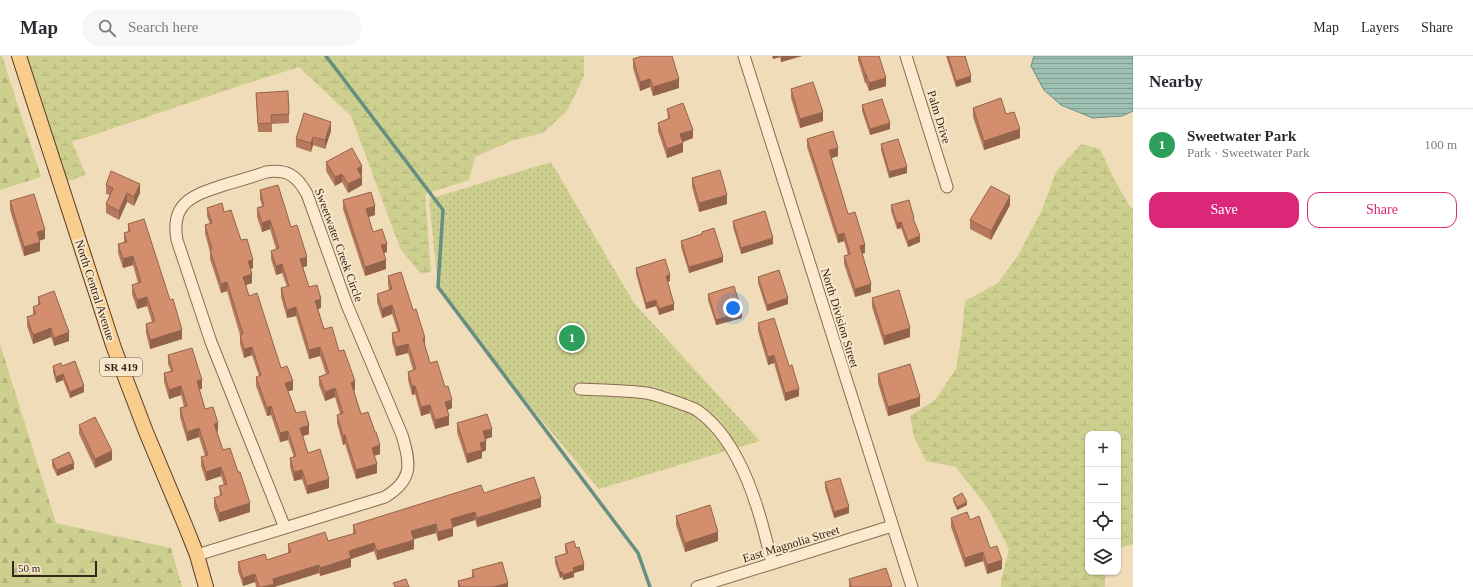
<!DOCTYPE html>
<html lang="en">
<head>
<meta charset="utf-8">
<style>
	:root { --surface:#fff; --page:#f7f7f7; --text:#2b2b33; --muted:#7c7c81; --line:#e1e1e2; --accent:#db2777 }
	body { margin:0; font-family:"Times New Roman",serif; background:var(--page); color:var(--text) }
	.controls { position:absolute; right:12px; bottom:12px; display:grid; overflow:hidden; border-radius:8px; box-shadow:0 1px 3px #0004 }
	.controls button { width:36px; height:36px; display:grid; place-items:center; padding:0; border:0; border-bottom:1px solid var(--line); background:var(--surface); color:var(--text); font:20px sans-serif }
	.scale { position:absolute; left:12px; bottom:10px; width:85px; box-sizing:border-box; padding-left:4px; border:2px solid #36251a; border-top:0; font-size:11px; line-height:14px; white-space:nowrap; color:#36251a; -webkit-text-stroke:3px #f8e7ca; paint-order:stroke }
	.you { position:absolute; left:733px; top:252px; width:14px; height:14px; margin:-10px; border:3px solid #fff; border-radius:50%; background:#1a73e8; box-shadow:0 0 0 6px #1a73e833 }
	.badge { display:grid; place-items:center; width:26px; height:26px; border-radius:50%; background:var(--accent); color:#fff; font-size:13px; font-weight:700 }
	.pin { position:absolute; translate:-50% -50%; border:2px solid #fff; box-shadow:0 1px 4px #0006 }
	.list { margin:0; padding:0; list-style:none }
	h2 { display:flex; justify-content:space-between; align-items:center; height:52px; margin:0; padding:0 16px; font-size:17px }
	h2 small { font-size:13px; font-weight:400; color:var(--muted) }
	.list li { display:grid; grid-template-columns:26px 1fr auto; gap:12px; align-items:center; box-sizing:border-box; height:72px; padding:0 16px; border-top:1px solid var(--line) }
	.list b { display:block; font-size:15px; white-space:nowrap }
	.list p { margin:0; font-size:13px; white-space:nowrap; color:var(--muted) }
	.list em { font-size:13px; font-style:normal; color:var(--muted) }
	.actions { display:flex; gap:8px; padding:12px 16px }
	.actions a { flex:1; padding:9px 0; border:1px solid var(--accent); border-radius:12px; text-align:center; font-size:14px; color:var(--accent) }
	.actions .main { background:var(--accent); color:#fff }
	.icon { flex:none; width:22px; height:22px; fill:none; stroke:currentColor; stroke-width:2; stroke-linecap:round; stroke-linejoin:round }
	.map { position:relative; flex:none; width:1133px; height:531px; overflow:hidden }
	header { display:flex; align-items:center; gap:24px; box-sizing:border-box; height:56px; padding:0 20px; background:var(--surface); border-bottom:1px solid var(--line) }
	header strong { font-size:19px }
	nav { display:flex; gap:22px; margin-inline-start:auto; font-size:14px }
	.search { width:280px; height:36px; background:var(--page); display:flex; align-items:center; gap:10px; box-sizing:border-box; padding:0 14px; border-radius:22px; color:var(--muted); font-size:15px }
	main { display:flex }
	aside { flex:1; background:var(--surface) }
	.map>svg:first-child { display:block }
</style>
</head>
<body>
<header>
<strong>Map</strong>
<div class="search"><svg class="icon" aria-label="search" viewBox="0 0 24 24"><circle cx="10" cy="10" r="6"/><path d="M15 15l6 6"/></svg>Search here</div>
<nav><a>Map</a><a>Layers</a><a>Share</a></nav>
</header>
<main>
<div class="map">
<svg width="1133" height="531" viewBox="0 0 1133 531">
	<defs>
		<pattern id="forest-firs" width="22" height="20" patternUnits="userSpaceOnUse"><rect width="22" height="20" fill="#cdcf8e"/><path d="M5 1l3.5 6h-7zM16 11l3.5 6h-7z" fill="#b1b27a"/></pattern>
		<pattern id="wetland-marsh" width="20" height="14" patternUnits="userSpaceOnUse"><rect width="20" height="14" fill="#cdcf8e"/><path d="M1 5h8M5 5V1M11 12h8M15 12V8" fill="none" stroke="#b1b27a"/></pattern>
		<pattern id="park-dots" width="8" height="8" patternUnits="userSpaceOnUse"><rect width="8" height="8" fill="#cdcf8e"/><path d="M2 2h.1M6 6h.1" fill="none" stroke="#b1b27a" stroke-width="1.8" stroke-linecap="round"/></pattern>
		<pattern id="water-rules" width="6" height="5" patternUnits="userSpaceOnUse"><rect width="6" height="5" fill="#9fc1b4"/><path d="M0 2.5h6" fill="none" stroke="#829d92"/></pattern>
	</defs>
	<rect width="100%" height="100%" fill="#f1dcba"/>
	<!-- forest -->
	<path fill="url(#forest-firs)" d="M0,0H2L41,121L0,134Z
		M0,288L56,467L171,492L182,531H0Z"/>
	<!-- wetland -->
	<path fill="url(#wetland-marsh)" d="M25,0H584V20L567,55L543,77L511,85L475,101L469,124L428,137L425,139L431,216L421,218L400,192L351,60L299,11L245,28L72,86L86,119L66,126Z
		M1081,88L1100,93L1114,123L1130,151L1133,152V488L1122,491L1118,497V378H1088V516H1106L1105,519V531H1001V525L1009,493L989,454L956,411L926,405L914,381L910,360L935,344L956,313L962,276L965,245L998,227L1017,201L1041,156L1056,116Z"/>
	<!-- park -->
	<path fill="url(#park-dots)" d="M551,106L634,247L760,385L599,433L503,318L438,231L429,143Z"/>
	<!-- water -->
	<path fill="url(#water-rules)" stroke="#668f81" d="M1034,0H1133V55L1122,60L1093,62L1061,49L1044,34L1031,10Z"/>
	<g fill="none" stroke-linecap="round" stroke-linejoin="round">
		<!-- stream -->
		<path stroke="#668f81" stroke-width="3.5" d="M326,0L443,154L438,231L638,497L650,531"/>
		<!-- minor casing -->
		<g stroke="#896b53" stroke-width="13">
			<path id="minor" d="M744,0L912,531
				M906,0L947,131
				M580,333C601,334 625,334 646,337C654,338 693,351 698,355C742,386 761,458 772,508
				M197,499L385,441C413,424 411,408 402,379L347,249L307,138C297,120 288,113 266,116C252,121 238,125 224,129C194,139 170,146 177,184L211,286L285,472
				M697,531L892,470"/>
		</g>
		<!-- major casing -->
		<g stroke="#553a28" stroke-width="16">
			<path id="major" d="M19,0L114,292L146,376L185,469L197,499L206,531"/>
		</g>
		<!-- minor -->
		<use href="#minor" stroke="#fbeacd" stroke-width="11"/>
		<!-- major -->
		<use href="#major" stroke="#f9ce8d" stroke-width="14"/>
	</g>
	<!-- wall -->
	<path fill="#b57a5e" d="M772,0H802L781,6L780,1L773,3Z
		M858,0H879L886,30L869,35L866,27H865L858,4Z
		M946,0H965L971,26L956,31Z
		M633,3L679,32L653,40L650,31L640,35L633,12Z
		M791,33L823,65L800,72L791,42Z
		M256,37L289,58V67L272,68V76H258Z
		M862,49L890,73L870,79L862,55Z
		M973,52L1006,58L1020,82L984,94L973,61Z
		M667,53L693,82L683,86V96L667,102L658,75V67L668,63Z
		M331,75L325,93L313,89L311,96L296,91V83Z
		M807,83L838,100L831,102L848,158L865,197L862,198L871,236L855,241L844,208V200L848,199L844,185L838,187L807,91Z
		M881,88L907,117L889,122L881,94Z
		M326,106L362,119L361,120L362,129L348,137L342,126L335,130L326,115Z
		M692,122L727,148L699,156L692,131Z
		M106,129L140,137L134,150L127,146L119,164L106,157V148L110,139L106,138Z
		M260,134L291,171L307,210L303,211L309,231L321,252L318,253L324,273L339,295L355,334L354,335L361,358L380,398L374,400L377,417L356,423L345,388L343,389L337,367V359L340,358L335,341L325,345L319,329V321L326,318L320,300L309,303L296,260L287,262L281,241V232L287,231L282,217L276,219L271,203V195L276,193L270,173L262,176L257,161V152L262,150L260,143Z
		M343,144L375,159L368,161L373,176L387,196L384,197L386,213L365,220L343,153Z
		M10,145L45,183L39,184L40,195L24,200L10,154Z
		M891,149L920,186L908,191L901,172L897,173L891,155Z
		M1010,149L991,184L970,173V164Z
		M207,152L224,156L241,184L253,212L250,213L252,227L246,229L249,240L281,312L293,334L288,335L296,357L309,378L303,380L308,397L329,432L307,438L302,423L294,425L290,411V402L294,401L288,384L280,386L271,359L267,360L256,330V321L259,320L252,299L244,302L240,288V279L227,235L221,237L210,203V196L205,178V169L210,168L207,160Z
		M733,165L773,188L741,198L733,171Z
		M128,168L182,283L150,293L146,277V268L152,266L147,250L137,253L132,238V229L138,227L133,209L123,212L118,197V188L124,186V177L128,176Z
		M702,176L723,206L689,217L681,191V185L702,178Z
		M636,212L670,225L667,226L674,254L659,259L656,250L646,253L636,218Z
		M388,220L413,254L430,307L452,352L447,354L449,369L435,373L430,357L421,360L415,338L412,339L408,324V316L413,314L408,297L396,300L392,286V277L398,276L392,258L382,262L377,246V238L389,234L388,229Z
		M758,221L788,248L767,255L758,227Z
		M708,238L742,262L716,269L708,244Z
		M38,241L69,285L54,290L51,281L33,288L27,270V261L33,259V251L38,249Z
		M872,242L910,281L884,289L872,251Z
		M758,267L789,310L799,340L785,345L774,307L768,309L758,275Z
		M168,299L202,333H199L205,353L218,375L217,376L223,394L250,456L219,466L214,451V442L220,440L219,430L224,429L221,420L206,425L201,410V401L205,400L199,381L187,385L180,361V352L184,351L181,339L169,343L164,326V317L171,315L168,308Z
		M53,310H62L84,336L70,342L63,324L56,327L53,316Z
		M878,318L920,350L888,360L878,327Z
		M457,367L492,381L485,383L486,394L482,396V402L467,407L457,376Z
		M79,369L112,404L95,412L79,378Z
		M52,404L74,413L57,420L52,410Z
		M825,426L849,457L834,462L825,432Z
		M484,437L541,451L477,471L475,464L453,471V480L438,485L436,477L414,483V493L377,504L374,495L351,503V511L320,520L319,517L274,531H256L255,526L243,530L238,515V506L267,504L288,497V488L328,485L353,478V469Z
		M953,442L967,449L957,454L953,445Z
		M676,460L718,485L685,496L676,469Z
		M951,462L970,464L990,492L1002,513L987,518L983,505L965,511L951,471Z
		M565,488L584,514L574,517V521L563,524L562,521L560,522L555,507V501L566,497L565,494Z
		M472,514L508,531H458V525L472,521Z
		M849,523L892,531H849Z"/>
	<!-- shaded-wall -->
	<path fill="#93634c" d="M773,0H780V1L773,3Z
		M781,0H802L781,6Z
		M865,18H866V27H865Z
		M971,20V26L956,31V25Z
		M886,22V30L869,35V27Z
		M650,23V31L640,35V26Z
		M679,23V32L653,40V31Z
		M823,56V65L800,72V63Z
		M331,66V75L325,93V84Z
		M890,67V73L870,79V73Z
		M1020,73V82L984,94V85Z
		M693,74V82L680,87V78Z
		M313,81V89L311,96V87Z
		M683,87V96L667,102V93Z
		M838,92V100L829,103V94Z
		M362,110V119L357,122V113Z
		M907,111V117L889,122V116Z
		M342,118V126L335,130V121Z
		M362,121V129L348,137V128Z
		M140,128V137L134,150V141Z
		M127,137V146L119,164V155Z
		M727,139V148L699,156V147Z
		M1010,140V149L991,184V175Z
		M375,150V159L366,162V153Z
		M270,164V173L262,176V167Z
		M901,166V172L897,173V167Z
		M45,174V183L37,185V176Z
		M844,177V185L838,187V179Z
		M920,180V186L908,191V185Z
		M773,182V188L741,198V192Z
		M40,186V195L24,200V191Z
		M387,188V196L381,198V189Z
		M865,189V197L860,198V190Z
		M133,200V209L123,212V203Z
		M307,201V210L300,212V203Z
		M723,201V206L689,217V211Z
		M253,204V212L248,214V205Z
		M386,204V213L365,220V211Z
		M282,208V217L276,219V210Z
		M252,218V227L243,230V221Z
		M670,219V225L666,226V220Z
		M227,226V235L221,237V228Z
		M871,228V236L855,241V233Z
		M147,241V250L137,253V244Z
		M788,242V248L767,255V249Z
		M321,243V252L315,254V245Z
		M656,244V250L646,253V247Z
		M674,248V254L659,259V253Z
		M392,249V258L382,262V253Z
		M296,251V260L287,262V254Z
		M742,256V262L716,269V264Z
		M51,272V281L33,288V279Z
		M910,272V281L884,289V280Z
		M182,274V283L150,293V284Z
		M69,276V285L54,290V282Z
		M425,282V291L423,283Z
		M408,288V297L396,300V291Z
		M252,291V299L244,302V293Z
		M320,291V300L309,303V294Z
		M774,299V307L768,309V301Z
		M63,318V324L56,327V321Z
		M202,324V333L197,334V325Z
		M293,325V334L285,336V327Z
		M355,325V334L351,336V327Z
		M84,330V336L70,342V336Z
		M181,330V339L169,343V334Z
		M412,330H415V338L412,339Z
		M335,332V341L325,345V336Z
		M799,333V340L785,345V337Z
		M920,341V350L888,360V351Z
		M452,344V352L445,355V346Z
		M430,349V357L421,360V351Z
		M271,350V359L267,360V352Z
		M449,360V369L435,373V364Z
		M218,367V375L214,377V368Z
		M309,369V378L300,381V372Z
		M199,372V381L187,385V376Z
		M492,373V381L483,384V375Z
		M288,375V384L280,386V377Z
		M345,379V388L343,389V380Z
		M486,385V394L482,396V402L467,407V398L480,387Z
		M380,389V398L372,400V392Z
		M112,395V404L95,412V403Z
		M74,407V413L57,420V414Z
		M377,408V417L356,423V414Z
		M221,411V420L206,425V416Z
		M302,414V423L294,425V416Z
		M329,423V432L307,438V430Z
		M541,442V451L477,471V462Z
		M967,446V449L957,454V451Z
		M250,447V456L219,466V457Z
		M849,451V457L834,462V456Z
		M475,456V464L451,472V463Z
		M436,468V477L411,484V475Z
		M453,472V480L438,485V476Z
		M718,476V485L685,496V487Z
		M414,484V493L377,504V495Z
		M374,487V495L351,503V511L320,520V512L349,495Z
		M983,496V505L965,511V502Z
		M1002,504V513L987,518V509Z
		M584,508V514L574,517V521L563,524V519L573,512Z
		M319,509V517L274,531H263L273,523Z
		M560,516H562V521L560,522Z
		M255,518V526L243,530V522Z
		M508,527V531H493Z"/>
	<!-- building -->
	<path fill="#d28e6d" stroke="#93634c" d="M642,0H672L679,23L653,31L650,23L640,26L633,3Z
		M859,0H879L886,22L869,27L866,18H865Z
		M948,0H965L971,20L956,25Z
		M813,26L823,56L800,63L791,33Z
		M288,35L289,58L271,59L272,67L258,68L256,37Z
		M1001,42L1006,58L1014,56L1020,73L984,85L973,52Z
		M882,43L890,67L870,73L862,49Z
		M683,47L693,74L680,78L683,87L667,93L658,67L670,62L667,53Z
		M304,57L331,66L325,84L313,81L311,87L296,83Z
		M833,75L838,92L829,94L848,158L855,156L865,189L860,190L871,228L855,233L844,200L850,198L844,177L838,179L807,83Z
		M898,83L907,111L889,116L881,88Z
		M352,92L362,110L357,113L362,121L348,128L342,118L335,121L326,106Z
		M720,114L727,139L699,147L692,122Z
		M111,115L140,128L134,141L127,137L119,155L106,148L113,132L106,129Z
		M278,129L291,171L297,169L307,201L300,203L309,231L317,229L321,243L315,245L324,273L332,271L339,295L344,294L355,325L351,327L361,358L368,356L375,376H376L380,389L372,392L377,408L356,414L345,379L343,380L337,359L343,357L335,332L325,336L319,321L329,317L320,291L309,294L296,251L287,254L281,232L289,230L282,208L276,210L271,195L279,192L270,164L262,167L257,152L264,150L260,134Z
		M991,130L1010,140L991,175L970,164Z
		M371,136L375,150L366,153L373,176L382,173L387,188L381,189L386,204L365,211L343,144Z
		M34,138L45,174L37,176L40,186L24,191L10,145Z
		M909,144L914,162H913L920,180L908,185L901,166L897,167L891,149Z
		M222,147L224,156L231,154L241,184L247,183L253,204L248,205L252,218L243,221L249,240L257,237L281,312L287,310L293,325L285,327L296,357L305,355L309,369L300,372L308,397L320,393L329,423L307,430L302,414L294,416L290,402L296,400L288,375L280,377L271,350L267,352L256,321L261,319L252,291L244,293L240,279L243,278L227,226L221,228L210,194L212,193L205,169L212,167L207,152Z
		M765,155L773,182L741,192L733,165Z
		M144,163L170,244L173,243L182,274L150,284L146,268L155,265L147,241L137,244L132,229L141,226L133,200L123,203L118,188L127,186L124,177L130,175L128,168Z
		M714,172L723,201L689,211L681,185L702,178V176Z
		M665,203L670,219L666,220L674,248L659,253L656,244L646,247L636,212Z
		M779,214L788,242L767,249L758,221Z
		M401,216L413,254L416,253L425,282L423,283L430,307L437,305L445,331L448,330L452,344L445,346L449,360L435,364L430,349L421,351L415,330H412L408,316L416,313L408,288L396,291L392,277L400,275L392,249L382,253L377,238L392,233L388,220Z
		M734,230L742,256L716,264L708,238Z
		M899,234L910,272L884,280L872,242Z
		M54,235L69,276L54,282L51,272L33,279L27,261L36,258L33,251L40,248L38,241Z
		M774,262L789,310L792,309L799,333L785,337L774,299L768,301L758,267Z
		M192,292L202,324L197,325L205,353L213,351L218,367L214,368L223,394L230,392L238,416H240L250,447L219,457L214,442L222,439L219,430L227,428L221,411L206,416L201,401L208,399L199,372L187,376L180,352L187,350L181,330L169,334L164,317L173,315L168,299Z
		M75,305L84,330L70,336L63,318L56,321L53,310L61,307L62,310Z
		M910,308L920,341L888,351L878,318Z
		M487,358L492,373L483,375L486,385L480,387L482,394L467,398L457,367Z
		M95,361L112,395L95,403L79,369Z
		M69,396L74,407L57,414L52,404Z
		M534,421L541,442L477,462L475,456L451,463L453,472L438,476L436,468L411,475L414,484L377,495L374,487L349,495L351,502L320,512L319,509L273,523L274,528L263,531H259L255,518L243,522L238,506L265,498L267,504L291,496L288,488L325,476L328,485L356,477L353,469L481,429L484,437Z
		M840,422L849,451L834,456L825,426Z
		M962,437L967,446L957,451L953,442Z
		M710,449L718,476L685,487L676,460Z
		M967,456L970,464L979,460L990,492L997,490L1002,504L987,509L983,496L965,502L951,462Z
		M574,485L576,492L579,491L584,508L573,512L574,515L563,519L562,516H560L555,501L568,497L565,488Z
		M502,506L508,527L493,531H460L458,525L474,521L472,514Z
		M886,512L892,530L888,531H851L849,523Z
		M406,523L409,531H395L393,527Z"/>
	<g text-anchor="middle" stroke-width="4" stroke-linejoin="round" paint-order="stroke">
		<!-- shield labels -->
		<rect fill="#f8e7ca" stroke="#705f4f" stroke-width="1" x="100" y="302" width="42" height="18" rx="3"/>
		<g font-size="11" font-weight="bold" fill="#36251a">
			<text x="121" y="315">SR 419</text>
		</g>
		<!-- street labels -->
		<g font-size="12" fill="#36251a" stroke="#f8e7ca">
			<text transform="translate(939 61) rotate(73)" y="4">Palm Drive</text>
			<text transform="translate(339 189) rotate(70)" y="4">Sweetwater Creek Circle</text>
			<text transform="translate(95 234) rotate(72)" y="4">North Central Avenue</text>
			<text transform="translate(840 262) rotate(73)" y="4">North Division Street</text>
			<text transform="translate(791 488) rotate(-17)" y="4">East Magnolia Street</text>
		</g>
	</g>
</svg>
<div class="controls">
<button>+</button>
<button>−</button>
<button><svg class="icon" aria-label="locate" viewBox="0 0 24 24"><circle cx="12" cy="12" r="6"/><path d="M12 2v4M12 18v4M2 12h4M18 12h4"/></svg></button>
<button><svg class="icon" aria-label="layers" viewBox="0 0 24 24"><path d="M12 4l9 5-9 5-9-5zM3 14l9 5 9-5"/></svg></button>
</div>
<div class="scale">50 m</div>
<div class="you"></div>
<div class="pin badge" style="left:572px;top:282px;background:#2e9e5b">1</div>
</div>
<aside>
<h2>Nearby<small></small></h2>
<ul class="list">
<li><span class="badge" style="background:#2e9e5b">1</span><div><b>Sweetwater Park</b><p>Park · Sweetwater Park</p></div><em>100 m</em></li>
</ul>
<div class="actions"><a class="main">Save</a><a>Share</a></div>
</aside>
</main>
</body>
</html>
